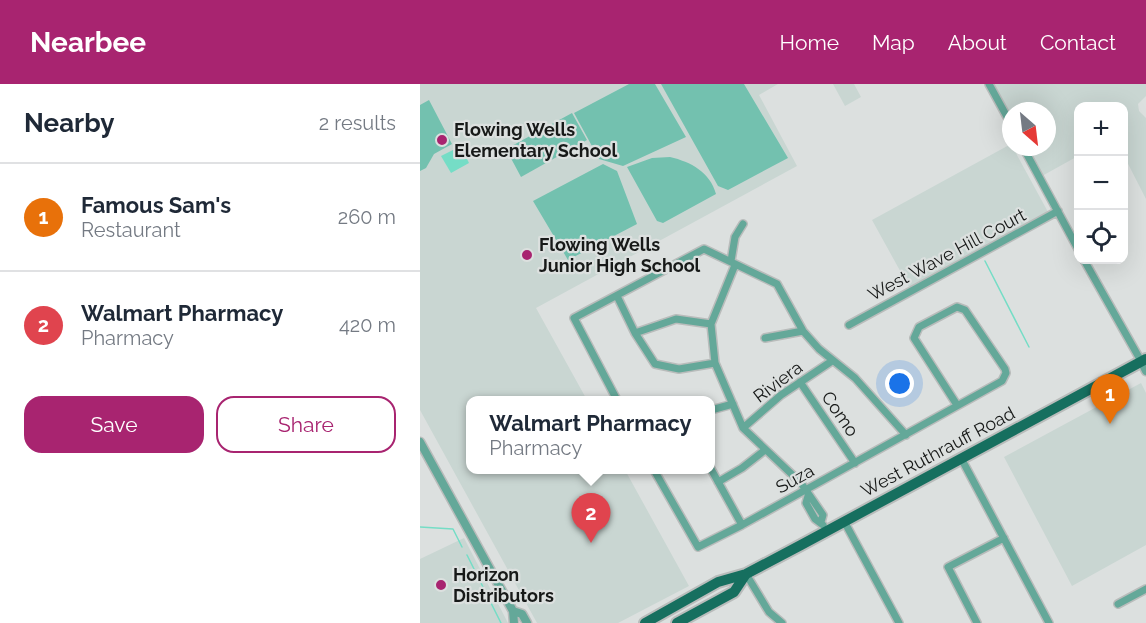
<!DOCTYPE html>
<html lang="en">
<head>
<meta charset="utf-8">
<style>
	:root { --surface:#fff; --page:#f2f2f3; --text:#1f2937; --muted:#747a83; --line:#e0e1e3; --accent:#a82470 }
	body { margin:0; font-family:Raleway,sans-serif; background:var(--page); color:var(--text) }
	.controls { position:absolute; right:18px; top:18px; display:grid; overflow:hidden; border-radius:12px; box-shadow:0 6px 24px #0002 }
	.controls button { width:54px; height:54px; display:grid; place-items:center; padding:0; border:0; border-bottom:2px solid var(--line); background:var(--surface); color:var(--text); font:30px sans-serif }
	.compass { position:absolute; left:582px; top:18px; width:54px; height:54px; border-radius:50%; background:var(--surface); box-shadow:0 6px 24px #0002; rotate:152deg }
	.you { position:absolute; left:480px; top:300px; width:21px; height:21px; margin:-15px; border:4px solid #fff; border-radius:50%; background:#1a73e8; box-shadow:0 0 0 9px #1a73e833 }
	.badge { display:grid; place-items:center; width:39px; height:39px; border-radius:50%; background:var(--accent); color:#fff; font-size:20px; font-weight:700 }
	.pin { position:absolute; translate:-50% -50px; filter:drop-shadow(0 2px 3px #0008) }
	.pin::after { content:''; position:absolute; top:32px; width:21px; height:18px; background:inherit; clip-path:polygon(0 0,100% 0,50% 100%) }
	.popup { position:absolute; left:46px; top:312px; width:249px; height:78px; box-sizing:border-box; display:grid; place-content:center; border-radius:12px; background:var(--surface); filter:drop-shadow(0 2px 4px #0005); font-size:20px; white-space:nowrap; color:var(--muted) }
	.popup b { font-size:22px; color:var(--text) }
	.popup::after { content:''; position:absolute; left:50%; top:100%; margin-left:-12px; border:12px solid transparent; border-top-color:var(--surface) }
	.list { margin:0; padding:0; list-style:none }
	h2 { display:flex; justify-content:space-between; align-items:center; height:78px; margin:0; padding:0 24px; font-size:26px }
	h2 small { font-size:20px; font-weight:400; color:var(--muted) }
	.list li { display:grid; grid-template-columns:39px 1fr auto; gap:18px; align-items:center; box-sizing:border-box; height:108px; padding:0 24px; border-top:2px solid var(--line) }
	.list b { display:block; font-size:22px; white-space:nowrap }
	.list p { margin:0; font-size:20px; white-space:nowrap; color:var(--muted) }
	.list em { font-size:20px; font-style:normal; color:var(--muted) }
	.actions { display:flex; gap:12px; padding:18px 24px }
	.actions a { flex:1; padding:14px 0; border:2px solid var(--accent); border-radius:18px; text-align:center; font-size:21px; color:var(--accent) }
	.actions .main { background:var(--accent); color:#fff }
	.icon { flex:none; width:33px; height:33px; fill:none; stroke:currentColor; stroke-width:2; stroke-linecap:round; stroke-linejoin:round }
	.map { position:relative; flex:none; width:726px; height:539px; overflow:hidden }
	header { display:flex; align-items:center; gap:36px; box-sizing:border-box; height:84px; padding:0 30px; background:var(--accent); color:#fff }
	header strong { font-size:28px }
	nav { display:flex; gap:33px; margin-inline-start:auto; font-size:21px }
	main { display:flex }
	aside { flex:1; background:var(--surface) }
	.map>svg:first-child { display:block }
</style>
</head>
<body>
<header>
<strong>Nearbee</strong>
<nav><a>Home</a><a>Map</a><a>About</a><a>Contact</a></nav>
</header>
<main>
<aside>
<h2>Nearby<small>2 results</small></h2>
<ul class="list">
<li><span class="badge" style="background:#e8710a">1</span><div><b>Famous Sam's</b><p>Restaurant</p></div><em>260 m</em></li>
<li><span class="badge" style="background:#e0444e">2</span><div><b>Walmart Pharmacy</b><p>Pharmacy</p></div><em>420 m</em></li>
</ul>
<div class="actions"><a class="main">Save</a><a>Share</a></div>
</aside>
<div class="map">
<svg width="726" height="539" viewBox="0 0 726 539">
	<rect width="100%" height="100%" fill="#dce0df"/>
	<!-- built -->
	<path fill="#c9d6d2" d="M0,0H358L339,11L377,82L116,224L167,316H51V386H205L269,502L198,539H117L0,326Z
		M413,0H434L441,13L425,22Z
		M573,0H726V12L718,20L719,27L726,34V115L704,72V22H658V72L622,92L607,63H627V27H591V33Z
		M591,60L628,128L489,203L452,136Z
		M721,299L726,309V461L652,502L584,373Z
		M44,454L88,539H0V475Z"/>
	<!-- green -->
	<path fill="#73c1af" d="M209,0H235L266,53L203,82L179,75L154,29Z
		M241,0H324L368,74L308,106L298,102Z
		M9,16L32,60L14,70L6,84L0,87V21Z
		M152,29L167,56L101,93L86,65Z
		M250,73C271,78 290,88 296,110L243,139L237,137L207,83L232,74Z
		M183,80L197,87L217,140L148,176L113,117Z"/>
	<!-- water -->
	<path fill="#75ddc6" d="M41,62L49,79L31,89L21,72Z"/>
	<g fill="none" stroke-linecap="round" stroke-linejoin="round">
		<!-- stream -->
		<path stroke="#75ddc6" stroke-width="1.5" d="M565,177L609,263
			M0,443L33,445L42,463
			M47,471L81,539"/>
		<!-- minor casing -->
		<g stroke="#b9bcbb" stroke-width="10">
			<path id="minor" d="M569,0L591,40
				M603,63L658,165
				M664,176L721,277
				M311,177L315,153L323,140
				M315,181L291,240L295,279L323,344L381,399L403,431L401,438
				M197,212L215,249L235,280L259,285L295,279
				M429,241L638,127
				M215,249L256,235L291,240
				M345,254L383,247
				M380,298L435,379
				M197,316L154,234L284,165L357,200L383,247L399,265L435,294L486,351
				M291,326L313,320
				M323,344L361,311L412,277
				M541,374L629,539
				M291,385L322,441
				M234,386L278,463L322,441L582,297L586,289L585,285L545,226L537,223L499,243L494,254L537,321
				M298,398L322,384L345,366
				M388,412L386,419L395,435L403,441
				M424,437L479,539
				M326,490L349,528L362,539
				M698,520L726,505
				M557,539L528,483L584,454"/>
		</g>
		<!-- tertiary casing -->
		<g stroke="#b9bcbb" stroke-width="11">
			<path id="tertiary" d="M721,277L726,287
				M0,358L93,527L94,539
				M93,527L102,530L107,539"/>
		</g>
		<!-- primary casing -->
		<g stroke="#b9bcbb" stroke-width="14">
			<path id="primary" d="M225,539L298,498L326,490L381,461L726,275
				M257,539L314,508L326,490"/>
		</g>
		<!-- minor -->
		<use href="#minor" stroke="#64a899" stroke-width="7"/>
		<!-- tertiary -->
		<use href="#tertiary" stroke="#64a899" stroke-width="8"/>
		<!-- primary -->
		<use href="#primary" stroke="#166f5f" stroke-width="10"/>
	</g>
	<!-- markers -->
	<g fill="#a82470" stroke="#dce0df" stroke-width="2">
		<circle cx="22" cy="56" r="6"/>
		<circle cx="107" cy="171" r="6"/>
		<circle cx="21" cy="501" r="6"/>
	</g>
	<g text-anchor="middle" stroke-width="4.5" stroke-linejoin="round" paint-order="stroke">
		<!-- poi labels -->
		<g font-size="18" font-weight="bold" fill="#171918" stroke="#dce0df" text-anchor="start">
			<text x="34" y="52">Flowing Wells<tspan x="34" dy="21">Elementary School</tspan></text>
			<text x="119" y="167">Flowing Wells<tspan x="119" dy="21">Junior High School</tspan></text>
			<text x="33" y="497">Horizon<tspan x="33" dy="21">Distributors</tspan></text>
		</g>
		<!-- street labels -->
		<g font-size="18" fill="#171918" stroke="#dce0df">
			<text transform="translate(527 171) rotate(-28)" y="6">West Wave Hill Court</text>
			<text transform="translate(358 298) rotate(-37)" y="6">Riviera</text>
			<text transform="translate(420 330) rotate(55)" y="6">Como</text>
			<text transform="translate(518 368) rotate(-28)" y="6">West Ruthrauff Road</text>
			<text transform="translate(375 395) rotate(-29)" y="6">Suza</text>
		</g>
	</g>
</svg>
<div class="controls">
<button>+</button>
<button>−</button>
<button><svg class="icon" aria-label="locate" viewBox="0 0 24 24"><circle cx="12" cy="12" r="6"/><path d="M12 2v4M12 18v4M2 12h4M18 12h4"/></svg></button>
</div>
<svg class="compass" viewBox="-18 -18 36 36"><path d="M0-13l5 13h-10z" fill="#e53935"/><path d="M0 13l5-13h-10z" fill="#747a83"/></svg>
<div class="you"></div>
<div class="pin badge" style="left:690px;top:340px;background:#e8710a">1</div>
<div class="pin badge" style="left:171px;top:459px;background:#e0444e">2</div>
<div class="popup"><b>Walmart Pharmacy</b>Pharmacy</div>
</div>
</main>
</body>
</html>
